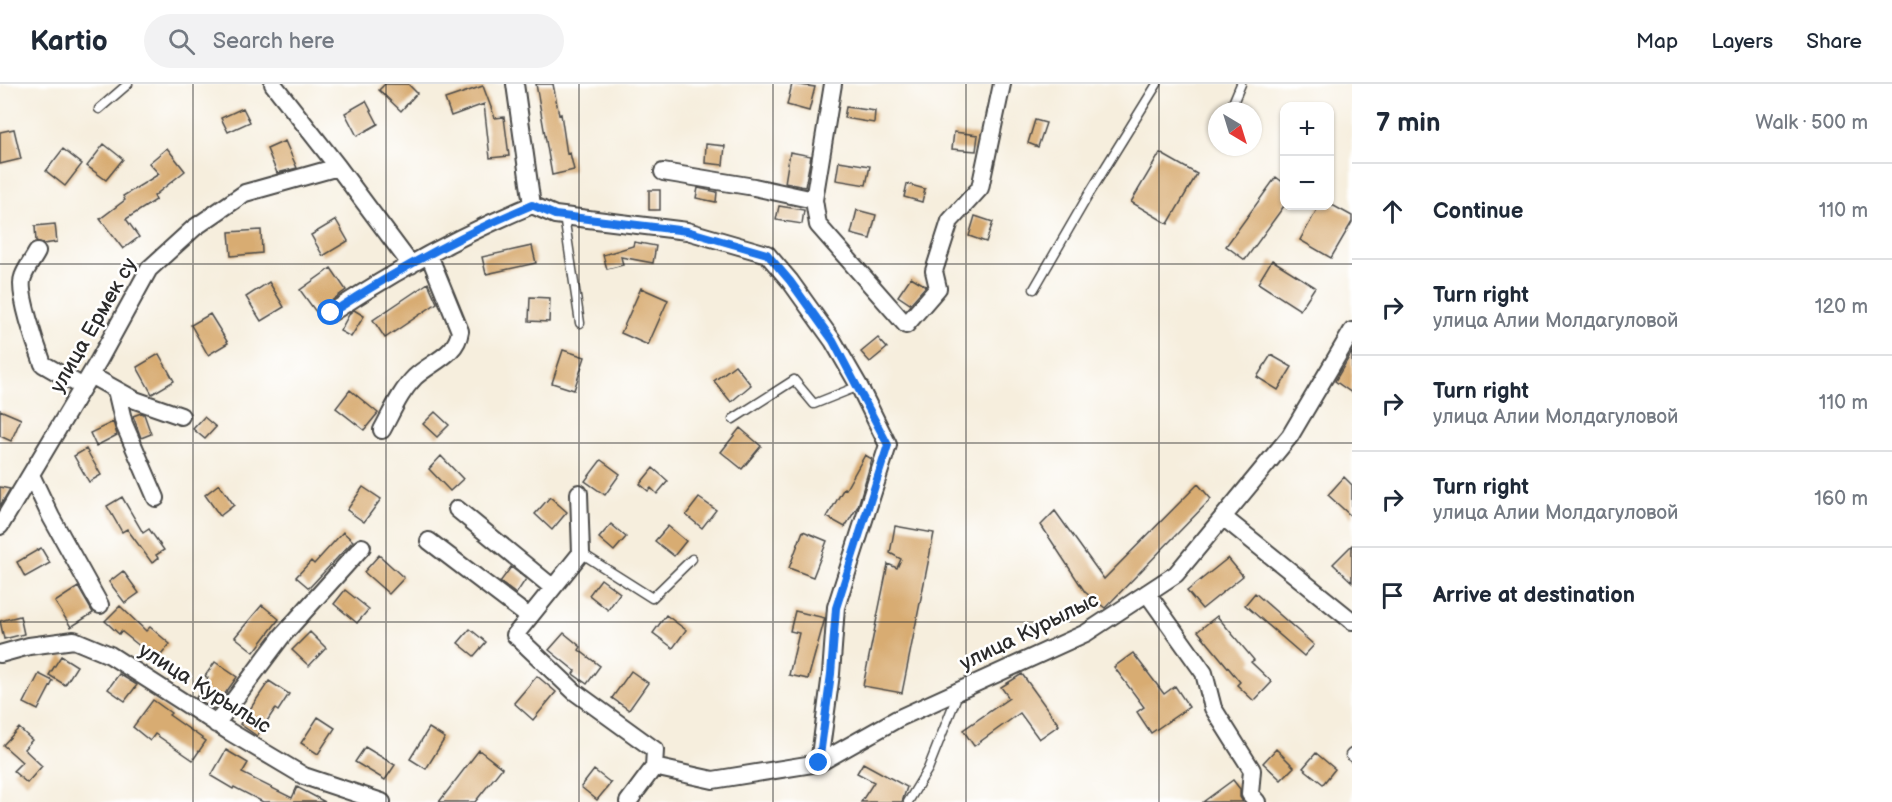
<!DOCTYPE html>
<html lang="en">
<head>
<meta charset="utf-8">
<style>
	:root { --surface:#fff; --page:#f2f2f3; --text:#1f2937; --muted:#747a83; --line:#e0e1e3 }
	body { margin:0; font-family:"Balsamiq Sans",sans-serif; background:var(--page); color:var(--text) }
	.controls { position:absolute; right:18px; top:18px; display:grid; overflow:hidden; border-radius:12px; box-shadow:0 2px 4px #0004 }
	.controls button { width:54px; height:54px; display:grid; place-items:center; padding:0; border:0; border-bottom:2px solid var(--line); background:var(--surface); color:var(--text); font:30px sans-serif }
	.compass { position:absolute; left:1208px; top:18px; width:54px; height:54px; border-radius:50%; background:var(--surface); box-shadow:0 2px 4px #0004; rotate:142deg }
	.stop { position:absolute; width:18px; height:18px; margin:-14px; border:4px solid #1a73e8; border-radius:50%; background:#fff }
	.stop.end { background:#1a73e8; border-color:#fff; box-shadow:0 2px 6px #0008 }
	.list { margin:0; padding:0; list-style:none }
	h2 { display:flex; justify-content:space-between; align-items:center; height:78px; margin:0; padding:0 24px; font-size:26px }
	h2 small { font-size:20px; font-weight:400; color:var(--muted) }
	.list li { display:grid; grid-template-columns:39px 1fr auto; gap:18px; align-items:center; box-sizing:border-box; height:96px; padding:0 24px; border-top:2px solid var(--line) }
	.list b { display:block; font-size:22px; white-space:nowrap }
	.list p { margin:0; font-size:20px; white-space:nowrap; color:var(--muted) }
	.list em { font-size:20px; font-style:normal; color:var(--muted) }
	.icon { flex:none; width:33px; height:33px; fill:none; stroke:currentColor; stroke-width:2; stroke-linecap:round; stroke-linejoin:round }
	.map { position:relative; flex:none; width:1352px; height:718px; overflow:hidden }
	header { display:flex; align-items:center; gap:36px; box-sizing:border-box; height:84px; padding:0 30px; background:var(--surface); border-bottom:2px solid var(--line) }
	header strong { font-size:28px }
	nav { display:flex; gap:33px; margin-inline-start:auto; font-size:21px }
	.search { width:420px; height:54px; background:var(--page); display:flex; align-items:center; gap:15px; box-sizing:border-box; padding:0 21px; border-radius:33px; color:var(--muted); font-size:22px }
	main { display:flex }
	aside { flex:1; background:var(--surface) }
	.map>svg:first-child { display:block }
</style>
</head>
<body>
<header>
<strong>Kartio</strong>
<div class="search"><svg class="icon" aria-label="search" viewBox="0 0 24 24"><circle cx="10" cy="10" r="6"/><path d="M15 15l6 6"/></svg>Search here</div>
<nav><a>Map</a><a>Layers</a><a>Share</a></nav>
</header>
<main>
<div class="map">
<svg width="1352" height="718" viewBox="0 0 1352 718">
	<rect width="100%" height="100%" fill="#fff"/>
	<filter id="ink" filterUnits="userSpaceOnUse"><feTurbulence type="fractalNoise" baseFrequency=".0167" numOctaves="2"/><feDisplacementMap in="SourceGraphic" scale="12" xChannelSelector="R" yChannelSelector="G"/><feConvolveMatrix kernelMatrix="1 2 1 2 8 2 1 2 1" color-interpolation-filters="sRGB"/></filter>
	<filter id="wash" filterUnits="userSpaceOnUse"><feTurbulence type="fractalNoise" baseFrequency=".008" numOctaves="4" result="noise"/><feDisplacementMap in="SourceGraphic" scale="24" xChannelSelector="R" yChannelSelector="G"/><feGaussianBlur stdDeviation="1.35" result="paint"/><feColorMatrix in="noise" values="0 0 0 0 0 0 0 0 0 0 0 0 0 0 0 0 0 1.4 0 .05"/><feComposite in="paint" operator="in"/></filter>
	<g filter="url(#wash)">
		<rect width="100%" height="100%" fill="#f6eedd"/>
		<g id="blocks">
			<!-- building -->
			<path fill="#d8ac72" d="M385,0H408L417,9L401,27L379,6Z
				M536,0H553L559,31L561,30L567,70L570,69L574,86L552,91Z
				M792,0L815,3L809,27L787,21Z
				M483,2L495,34L504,33L509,72L490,74L484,20L451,32L445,15Z
				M366,17L378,40L357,52L345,29Z
				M846,23L875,27L874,39L844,34Z
				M243,24L250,38L228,48L221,34Z
				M1035,36L1046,39L1038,63L1028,59Z
				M14,45L21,75L0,80V48Z
				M954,48L978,51L976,67L952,65Z
				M285,57L297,84L277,89L267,65Z
				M104,60L123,75L106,96L87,82Z
				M706,60L725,62L723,81L705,79Z
				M167,64L185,87L154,112L156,116L126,135L139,153L123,165L100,135L125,116L123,112L159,90L149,79Z
				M63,65L82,80L65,102L46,87Z
				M790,68L811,72L805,103L785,99Z
				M1160,69L1197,90L1168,140L1131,118Z
				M839,77L870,82L866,101L836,96Z
				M1276,93L1284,99V122L1245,176L1226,162Z
				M907,100L925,105L922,118L904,113Z
				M698,104L717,108L716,118L696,114Z
				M649,106H660V126H649Z
				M779,122L804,126L802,140L776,136Z
				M1319,122H1334L1352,132V138L1331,174L1300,156Z
				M857,126L876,131L870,155L851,150Z
				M975,132L993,138L986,158L969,152Z
				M336,136L348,157L323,172L311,151Z
				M55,140L57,158L43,160L36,158L35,142Z
				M261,146L262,169L231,172L229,148Z
				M634,158L656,162L653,179L621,173L623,181L607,185L603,171L633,162Z
				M532,162L536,179L486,190L482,173Z
				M1272,176L1315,203L1300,226L1258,199Z
				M331,184L346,206L316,228L300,206Z
				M911,193L926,202L910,220L898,212Z
				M269,198L284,223L261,237L246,213Z
				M428,199L437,219L385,254L373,236Z
				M641,204L668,216L648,261L621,249Z
				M530,213L550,214L549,238L529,237Z
				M354,226L364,232L351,253L340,247L350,229Z
				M210,230L228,259L208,271L191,241Z
				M878,254L887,264L870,278L861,268Z
				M563,266L585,273L574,306L552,299Z
				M1352,268V309L1335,297Z
				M159,270L174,297L152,310L137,283Z
				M1271,271L1292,283L1278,306L1257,293Z
				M735,281L751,301L731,318L714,297Z
				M350,306L378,329L364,346L336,324Z
				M0,326L21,335L11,357L0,352Z
				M435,328L449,341L437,353L423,340Z
				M141,329L144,330L151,350L141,354L133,332Z
				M204,333L216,343L205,355L193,345Z
				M113,338L117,351L96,362L90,349Z
				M740,344L761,362L742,385L721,368Z
				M86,365L101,391L89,398L74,372Z
				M865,371L872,375L858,422L845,443L827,433L844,404L846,405Z
				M441,372L463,395L450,407L429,385Z
				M601,376L620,390L605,411L585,397Z
				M653,384L668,397L657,410L651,404L648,407L640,400Z
				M1344,393L1352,401V433L1328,411Z
				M219,400L234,421L220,432L205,411Z
				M1198,400L1211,415L1105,524L1085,508L1041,441L1055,427L1104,495Z
				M0,403L10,405L0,422Z
				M363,403L381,415L364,438L347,426Z
				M122,413L143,449L149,445L164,466L156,471L158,474L152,479L127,445L122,448L107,422Z
				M550,413L567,428L552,446L535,430Z
				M699,414L716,426L702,444L686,431Z
				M611,440L626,453L614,467L599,454Z
				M668,442L686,457L674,472L655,457Z
				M895,442L934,449L902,609L863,602L888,480L897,484L901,475L890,469Z
				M803,447L827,457L813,493L789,484Z
				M343,448L353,457L309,504L296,493L311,477L314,480Z
				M1352,461V498L1333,480Z
				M41,464L50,479L25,493L17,478Z
				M379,471L404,494L389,510L364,488Z
				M1228,474L1243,492L1202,525L1187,507Z
				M511,483L526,495L516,510L500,498Z
				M123,487L139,509L125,519L109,498Z
				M601,495L620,509L608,526L589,511Z
				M78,503L93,529L71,543L55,518Z
				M345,506L369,525L357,539L334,520Z
				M1255,509L1314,561L1304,572L1245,521Z
				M262,521L279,535L254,568L235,553Z
				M120,522L146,547L150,543L170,560L157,576L121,547L119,550L105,537Z
				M795,527L825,534L808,595L789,591L799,549L790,547Z
				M666,531L686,546L673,564L653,549Z
				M20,532L24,550L4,555L0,537Z
				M1217,532L1254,576L1251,578L1272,598L1254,617L1237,601L1240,598L1198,547Z
				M470,545L486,558L474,572L458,559Z
				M310,548L326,564L309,582L292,566Z
				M564,549L581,563L579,566L600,582L587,600L573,590L575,587L549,566Z
				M1133,569L1164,610L1175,602L1189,623L1151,649L1137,628L1144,623L1114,583Z
				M61,572L77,582L65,601L49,591Z
				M215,578L237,593L214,625L196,614L208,594L205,592Z
				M631,587L648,599L629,626L612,614Z
				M39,590L53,597L38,626L24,619Z
				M119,590L137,601L125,617L108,605Z
				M1022,590L1059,641L1039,655L1020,629L974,662L963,646L1009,614L1001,603Z
				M537,592L556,608L533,636L514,619Z
				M269,597L289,610L278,627L275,625L257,652L240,640Z
				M153,616L171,629L169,631L206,657L193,676L155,650L150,657L133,643Z
				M318,633L335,644L318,670L301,659Z
				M19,644L32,656L24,665L42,682L27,699L13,687L22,678L3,661Z
				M429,644L445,654L426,685L410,675Z
				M365,663L395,681L385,696L355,678Z
				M1276,665L1294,683L1281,696L1263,679Z
				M226,666L248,679L242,689L292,714L297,703L325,718H263L234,703L233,705L211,692Z
				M479,666L502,684L475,718H439Z
				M1316,669L1335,685L1323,700L1303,684Z
				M863,679L907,703L902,718H861L874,698L857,689Z
				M594,686L611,699L597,716L581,703Z
				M1233,696L1240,705V713L1243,718H1203Z"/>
		</g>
	</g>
	<g filter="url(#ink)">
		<use href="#blocks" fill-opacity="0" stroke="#494846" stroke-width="1.5"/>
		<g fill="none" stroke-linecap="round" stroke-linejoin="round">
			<!-- lane casing -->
			<g stroke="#494846" stroke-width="11">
				<path id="lane" d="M99,25L128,0
					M1233,27V19L1241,0
					M564,132L580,239
					M1034,205L1089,110L1157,0
					M733,335L794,296L814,320L859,302
					M581,469L652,514L692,475
					M1352,669L1350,671L1352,673
					M908,718L928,685L959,607"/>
			</g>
			<!-- street casing -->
			<g stroke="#494846" stroke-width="20">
				<path id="street" d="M338,83L411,181
					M663,88L754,103L814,116L833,0
					M814,116L818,141L906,241L938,204L934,187L950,137L980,104L1002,0
					M532,121L555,131L687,147L767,170L790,197L833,257L859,302L888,361L836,523L831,590L819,679
					M37,168C33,176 26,184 23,193C17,207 37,264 43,280L83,303
					M331,229C395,187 462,150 532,121L515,0
					M90,291L135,316L181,332
					M116,306L124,340L156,414
					M382,346C392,328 400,308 415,293C431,278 457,271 460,247L429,171
					M31,391L51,433L100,521
					M579,409L581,469L515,551L575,608L655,666L654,683
					M457,425L552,503
					M1223,433L1352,537
					M0,442L99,276L149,185L194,144L245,109L338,83L273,0
					M429,457L529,533
					M1147,509L1204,589L1213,624L1252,686L1250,710L1257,718
					M0,570L29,562L74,556L110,571L230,648L304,692L382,718
					M216,640L282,552L362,463
					M628,718L654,683L713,696L819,679L897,635L1086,549L1176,490L1290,352L1352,247"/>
			</g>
			<!-- lane -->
			<use href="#lane" stroke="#fff" stroke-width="8"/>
			<!-- street -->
			<use href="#street" stroke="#fff" stroke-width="16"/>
		</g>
	</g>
	<g fill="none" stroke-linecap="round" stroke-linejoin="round" filter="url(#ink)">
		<!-- route -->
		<path stroke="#1a73e8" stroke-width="8" d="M331,229C395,187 462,150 532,121L555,131L687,147L767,170L790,197L833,257L888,361L836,524L831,590L819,679"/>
	</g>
	<!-- grid -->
	<path fill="none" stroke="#2b2b2b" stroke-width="1.5" stroke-opacity="0.55" d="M193,0V718M386,0V718M579,0V718M773,0V718M966,0V718M1159,0V718M0,180H1352M0,359H1352M0,538H1352"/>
	<g text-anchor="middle" stroke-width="5" stroke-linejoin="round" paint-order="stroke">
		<!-- street labels -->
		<g font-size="21" fill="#2b2b2b" stroke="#fff">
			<text transform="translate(93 241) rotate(-60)" y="7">улица Ермек су</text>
			<text transform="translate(1029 547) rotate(-26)" y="7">улица Курылыс</text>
			<text transform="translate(205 604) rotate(32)" y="7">улица Курылыс</text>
		</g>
	</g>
</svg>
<div class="controls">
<button>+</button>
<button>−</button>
</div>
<svg class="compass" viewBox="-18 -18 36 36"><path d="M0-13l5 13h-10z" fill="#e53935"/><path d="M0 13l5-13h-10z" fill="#747a83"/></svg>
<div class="stop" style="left:331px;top:229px"></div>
<div class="stop end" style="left:819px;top:679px"></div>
</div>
<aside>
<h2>7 min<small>Walk · 500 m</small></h2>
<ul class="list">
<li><svg class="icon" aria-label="ahead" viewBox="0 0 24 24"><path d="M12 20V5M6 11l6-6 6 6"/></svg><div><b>Continue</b></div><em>110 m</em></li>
<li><svg class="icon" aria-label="right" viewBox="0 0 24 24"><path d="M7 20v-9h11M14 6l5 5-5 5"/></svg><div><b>Turn right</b><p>улица Алии Молдагуловой</p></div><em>120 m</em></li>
<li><svg class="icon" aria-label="right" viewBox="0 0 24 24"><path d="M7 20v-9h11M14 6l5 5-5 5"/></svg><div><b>Turn right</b><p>улица Алии Молдагуловой</p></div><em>110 m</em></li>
<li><svg class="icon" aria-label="right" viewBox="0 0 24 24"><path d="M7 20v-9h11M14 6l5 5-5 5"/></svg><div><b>Turn right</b><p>улица Алии Молдагуловой</p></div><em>160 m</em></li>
<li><svg class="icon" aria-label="arrive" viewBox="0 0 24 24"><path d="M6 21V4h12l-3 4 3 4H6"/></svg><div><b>Arrive at destination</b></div></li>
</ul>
</aside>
</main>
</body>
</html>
